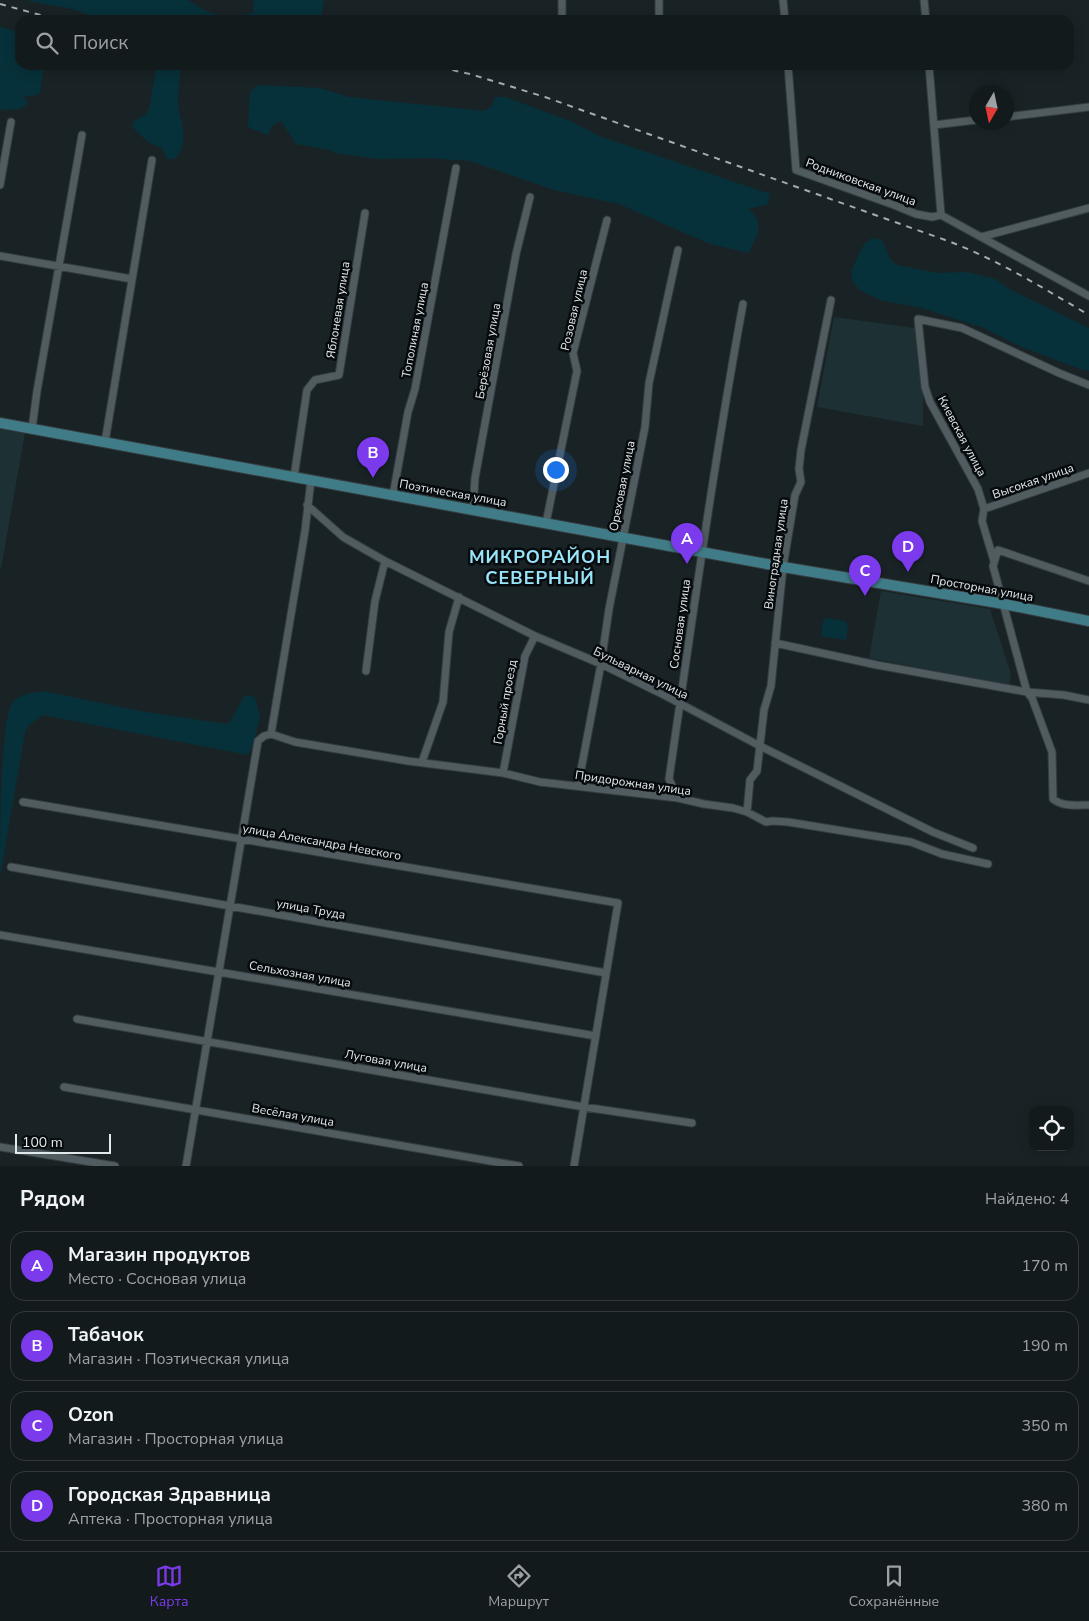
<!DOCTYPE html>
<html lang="ru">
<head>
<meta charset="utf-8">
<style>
	:root { --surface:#131a1c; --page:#202729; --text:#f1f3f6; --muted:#9da1a3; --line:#32383b; --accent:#7c3aed }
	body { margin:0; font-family:"Nunito Sans",sans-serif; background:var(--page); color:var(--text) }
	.controls { position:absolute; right:15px; bottom:15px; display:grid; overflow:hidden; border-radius:10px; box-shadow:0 2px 12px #0003 }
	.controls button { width:45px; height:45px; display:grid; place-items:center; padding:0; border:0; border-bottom:1px solid var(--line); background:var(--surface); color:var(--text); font:25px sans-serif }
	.compass { position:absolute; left:969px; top:85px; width:45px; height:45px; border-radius:50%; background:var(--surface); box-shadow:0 2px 12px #0003; rotate:189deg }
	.scale { position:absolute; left:15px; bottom:12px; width:96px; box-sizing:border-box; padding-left:5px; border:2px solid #e2e9eb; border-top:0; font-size:14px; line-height:18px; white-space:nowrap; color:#e2e9eb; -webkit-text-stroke:4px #070b0d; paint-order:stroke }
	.you { position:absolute; left:555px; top:469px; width:18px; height:18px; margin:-12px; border:4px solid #fff; border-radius:50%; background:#1a73e8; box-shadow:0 0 0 8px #1a73e833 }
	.badge { display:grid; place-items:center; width:32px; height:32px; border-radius:50%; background:var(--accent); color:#fff; font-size:16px; font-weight:700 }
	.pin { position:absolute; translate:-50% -41px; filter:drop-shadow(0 1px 2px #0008) }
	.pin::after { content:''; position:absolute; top:26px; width:18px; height:15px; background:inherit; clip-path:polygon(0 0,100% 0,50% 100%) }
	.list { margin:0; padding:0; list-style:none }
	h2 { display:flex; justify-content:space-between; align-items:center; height:65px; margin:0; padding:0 20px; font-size:21px }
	h2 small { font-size:16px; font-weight:400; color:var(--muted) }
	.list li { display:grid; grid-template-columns:32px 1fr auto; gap:15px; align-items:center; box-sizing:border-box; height:70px; margin:0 10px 10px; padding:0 10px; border:1px solid var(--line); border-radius:15px }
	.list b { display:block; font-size:19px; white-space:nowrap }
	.list p { margin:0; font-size:16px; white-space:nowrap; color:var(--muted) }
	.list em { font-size:16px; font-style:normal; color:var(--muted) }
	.icon { flex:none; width:28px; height:28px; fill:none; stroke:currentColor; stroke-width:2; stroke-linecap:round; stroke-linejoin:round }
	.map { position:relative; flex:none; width:1089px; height:1166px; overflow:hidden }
	.search { position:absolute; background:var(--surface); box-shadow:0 2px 12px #0003; left:15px; right:15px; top:15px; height:55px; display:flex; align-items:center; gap:12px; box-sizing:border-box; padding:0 18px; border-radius:15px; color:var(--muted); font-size:19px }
	.sheet { height:385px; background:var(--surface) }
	nav { display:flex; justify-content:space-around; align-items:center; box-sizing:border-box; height:70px; border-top:1px solid var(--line); background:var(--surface); font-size:14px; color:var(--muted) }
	nav a { display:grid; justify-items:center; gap:2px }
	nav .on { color:var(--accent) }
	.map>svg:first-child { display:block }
</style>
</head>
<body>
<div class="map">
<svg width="1089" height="1166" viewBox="0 0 1089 1166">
	<rect width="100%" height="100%" fill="#192326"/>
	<!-- built -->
	<path fill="#1d3034" d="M834,317L915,328L917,357L923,394V426L817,407Z
		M0,429L25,433L1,569H0Z
		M881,591L990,609L1011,674L1009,685L869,658Z"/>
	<!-- green -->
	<path fill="#07313a" d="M27,0H188L204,10L224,17L253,13L254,0H324L321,20H112C98,19 87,14 74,10C59,5 43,5 27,0Z
		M0,27L20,32V65H44L40,93C34,97 30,97 23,95L28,104L19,109L0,110Z
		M157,65H181C180,77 178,88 178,100C178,118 188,132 181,150C178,157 175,160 167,159L162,148L148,142L132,127L133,122L146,114L149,109Z
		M258,85L320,88L349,97L484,111L492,106L495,97H505L570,121L599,136L770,194L768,204L748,209C767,223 756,235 749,253L710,244L619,204L554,190L470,161L428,158L379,159L334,153L331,150L296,144L281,121L272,126L268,135L248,127L250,92Z
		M872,238L882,240L890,259L897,265L937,273L967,272L995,279L1011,290L1089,328V371L1080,369L1022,347L984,328L922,308L880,300L860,290L853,282L851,271L864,244Z
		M827,618L845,621L848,626L846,640L821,636L823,621Z
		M43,691L140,711L226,724L230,722L245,695L255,697L260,717L253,745L248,755L43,715L29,725L25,732L0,877C0,846 0,722 12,703C19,694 32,693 43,691Z"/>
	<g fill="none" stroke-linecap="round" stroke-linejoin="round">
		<!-- street casing -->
		<g stroke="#353d3f" stroke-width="9">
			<path id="street" d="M783,0L785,20
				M924,0L926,20
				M562,20V0
				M659,20V0
				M788,65L796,170L894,205L916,214L932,217L941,215L981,237L1089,208
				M929,65L941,215
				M1006,117L1089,107
				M934,125L976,120
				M0,185L11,122
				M981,237L1089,296
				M0,256L132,279
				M32,429L37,391L82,135
				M105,442L152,160
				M294,477L307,390L315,380L339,375L365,213
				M393,495L408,412L415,389L456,168
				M307,505L343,537L385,561L535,636L601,664L662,694L760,746L933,832L973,848
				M984,509L1089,473
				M473,510L475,478L516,254L530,197
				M546,523L577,371L573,353L607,220
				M994,561L982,521L984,509L978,489L930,402L925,387L918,319L962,328L1059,373L1089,385
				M1089,581L998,550L993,566L1027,692L1032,698L1052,752L1053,799C1063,807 1077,805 1089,805
				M775,643L877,665L1027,692L1064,695L1089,700
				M366,671L375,601L385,561
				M271,734L295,742L408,761L503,773L540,782L678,798L704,804L733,808L747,812L766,822L772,821L788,822L911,842L942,854L988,864
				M271,734L305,531L311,480
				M422,762L443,702L449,632L459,597
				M503,773L525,656L535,636
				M578,786L601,664L609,609L645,427L649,383L678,250
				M678,798L669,779C692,621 714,462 743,304
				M23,802L618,903L574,1166
				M747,812L750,780L757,771L764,710L771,686L783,567L795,495L801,482L799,469L801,450L831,300
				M11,867L606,973
				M0,935L596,1036
				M77,1019L584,1107L692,1123
				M64,1087L519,1166
				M0,1147L115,1166
				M186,1166L258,741L264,736L271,734"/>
		</g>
		<!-- secondary casing -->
		<g stroke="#353d3f" stroke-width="12">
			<path id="secondary" d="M0,423L783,567L1004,604L1089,621"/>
		</g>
		<!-- street -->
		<use href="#street" stroke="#505c5f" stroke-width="7"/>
		<!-- secondary -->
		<use href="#secondary" stroke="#407c88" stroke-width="10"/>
		<!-- rail -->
		<path stroke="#a4acae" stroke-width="2" stroke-dasharray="6 6" stroke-linecap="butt" d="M0,4L59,20
			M429,65L470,74L545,97L948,241C998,260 1043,288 1089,315"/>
	</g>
	<g text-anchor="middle" stroke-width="5" stroke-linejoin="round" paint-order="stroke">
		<!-- street labels -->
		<g font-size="12" fill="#e2e9eb" stroke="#070b0d">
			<text transform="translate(861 182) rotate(20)" y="4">Родниковская улица</text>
			<text transform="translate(338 310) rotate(-81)" y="4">Яблоневая улица</text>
			<text transform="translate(574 310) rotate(-77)" y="4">Розовая улица</text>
			<text transform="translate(415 330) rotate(-79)" y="4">Тополиная улица</text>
			<text transform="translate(488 351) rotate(-80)" y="4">Берёзовая улица</text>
			<text transform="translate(962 436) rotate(62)" y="4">Киевская улица</text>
			<text transform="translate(1033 481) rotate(-19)" y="4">Высокая улица</text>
			<text transform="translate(622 486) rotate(-79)" y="4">Ореховая улица</text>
			<text transform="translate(453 493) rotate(10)" y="4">Поэтическая улица</text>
			<text transform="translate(776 554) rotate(-82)" y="4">Виноградная улица</text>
			<text transform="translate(982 588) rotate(10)" y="4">Просторная улица</text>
			<text transform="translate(680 624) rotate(-82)" y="4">Сосновая улица</text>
			<text transform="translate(641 673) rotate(26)" y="4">Бульварная улица</text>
			<text transform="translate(505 702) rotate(-80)" y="4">Горный проезд</text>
			<text transform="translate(633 783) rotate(8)" y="4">Придорожная улица</text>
			<text transform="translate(322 842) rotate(10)" y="4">улица Александра Невского</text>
			<text transform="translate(311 909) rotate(10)" y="4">улица Труда</text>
			<text transform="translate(300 974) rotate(10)" y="4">Сельхозная улица</text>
			<text transform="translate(386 1061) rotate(10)" y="4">Луговая улица</text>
			<text transform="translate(293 1115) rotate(10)" y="4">Весёлая улица</text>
		</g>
		<!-- district labels -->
		<g font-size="18" font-weight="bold" letter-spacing="1" fill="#99e5fa" stroke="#070b0d">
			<text x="540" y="563">МИКРОРАЙОН<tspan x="540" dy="21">СЕВЕРНЫЙ</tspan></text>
		</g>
	</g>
</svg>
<div class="controls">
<button><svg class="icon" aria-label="locate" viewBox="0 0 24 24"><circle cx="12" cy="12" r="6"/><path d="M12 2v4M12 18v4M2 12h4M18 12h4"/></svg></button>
</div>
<svg class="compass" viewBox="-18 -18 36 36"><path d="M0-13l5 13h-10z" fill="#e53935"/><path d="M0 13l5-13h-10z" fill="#9da1a3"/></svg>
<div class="scale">100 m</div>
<div class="you"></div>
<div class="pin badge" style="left:687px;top:564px">A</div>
<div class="pin badge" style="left:373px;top:478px">B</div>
<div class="pin badge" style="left:865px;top:596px">C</div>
<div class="pin badge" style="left:908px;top:572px">D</div>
<div class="search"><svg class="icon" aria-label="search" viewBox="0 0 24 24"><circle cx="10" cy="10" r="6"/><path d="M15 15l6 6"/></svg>Поиск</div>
</div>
<section class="sheet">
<h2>Рядом<small>Найдено: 4</small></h2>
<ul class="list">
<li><span class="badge">A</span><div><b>Магазин продуктов</b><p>Место · Сосновая улица</p></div><em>170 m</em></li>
<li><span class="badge">B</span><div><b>Табачок</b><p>Магазин · Поэтическая улица</p></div><em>190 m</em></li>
<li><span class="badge">C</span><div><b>Ozon</b><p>Магазин · Просторная улица</p></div><em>350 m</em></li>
<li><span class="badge">D</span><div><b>Городская Здравница</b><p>Аптека · Просторная улица</p></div><em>380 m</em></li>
</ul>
</section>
<nav>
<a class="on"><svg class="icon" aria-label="map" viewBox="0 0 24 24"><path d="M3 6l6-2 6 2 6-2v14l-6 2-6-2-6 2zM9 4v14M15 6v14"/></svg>Карта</a>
<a><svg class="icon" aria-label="directions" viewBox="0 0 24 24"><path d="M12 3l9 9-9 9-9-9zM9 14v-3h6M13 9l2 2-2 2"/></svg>Маршрут</a>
<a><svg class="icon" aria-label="saved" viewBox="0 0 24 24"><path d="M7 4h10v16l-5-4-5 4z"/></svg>Сохранённые</a>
</nav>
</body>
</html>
